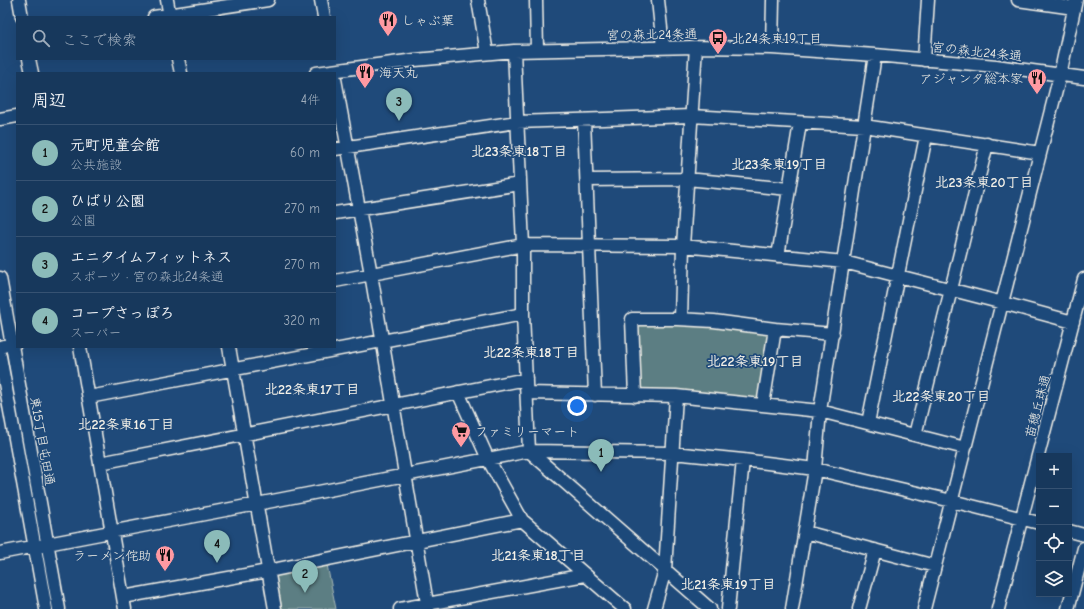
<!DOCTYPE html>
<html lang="ja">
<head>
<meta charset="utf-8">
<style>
	:root { --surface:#17385c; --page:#244365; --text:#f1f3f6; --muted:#9eacbb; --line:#365272; --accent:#8bbbb9 }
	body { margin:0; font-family:"Comic Neue","Klee One",sans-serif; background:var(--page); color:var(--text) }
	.controls { position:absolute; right:12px; bottom:12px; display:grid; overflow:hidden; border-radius:0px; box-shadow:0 4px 16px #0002 }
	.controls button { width:36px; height:36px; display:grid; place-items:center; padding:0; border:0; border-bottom:1px solid var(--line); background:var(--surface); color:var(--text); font:20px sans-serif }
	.you { position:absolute; left:577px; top:406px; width:14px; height:14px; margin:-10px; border:3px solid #fff; border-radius:50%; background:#1a73e8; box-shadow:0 0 0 6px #1a73e833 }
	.badge { display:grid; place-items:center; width:26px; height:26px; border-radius:50%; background:var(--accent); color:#111; font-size:13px; font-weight:700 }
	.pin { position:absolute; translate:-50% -33px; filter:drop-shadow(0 1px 2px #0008) }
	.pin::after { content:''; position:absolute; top:21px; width:14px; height:12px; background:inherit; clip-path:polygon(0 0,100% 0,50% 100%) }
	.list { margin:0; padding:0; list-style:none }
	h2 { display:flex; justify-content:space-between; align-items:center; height:52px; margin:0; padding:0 16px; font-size:17px }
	h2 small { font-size:13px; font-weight:400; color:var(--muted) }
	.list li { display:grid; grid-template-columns:26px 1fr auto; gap:12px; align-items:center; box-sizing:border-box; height:56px; padding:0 16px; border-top:1px solid var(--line) }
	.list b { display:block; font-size:15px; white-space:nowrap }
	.list p { margin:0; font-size:13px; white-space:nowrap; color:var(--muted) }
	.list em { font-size:13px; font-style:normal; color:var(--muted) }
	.icon { flex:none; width:22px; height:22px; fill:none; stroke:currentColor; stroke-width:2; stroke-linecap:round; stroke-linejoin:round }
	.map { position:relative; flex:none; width:1084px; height:609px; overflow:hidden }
	.search { position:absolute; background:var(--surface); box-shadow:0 4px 16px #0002; left:16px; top:16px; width:320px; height:44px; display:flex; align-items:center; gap:10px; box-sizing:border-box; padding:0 14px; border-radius:0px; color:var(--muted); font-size:15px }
	.panel { position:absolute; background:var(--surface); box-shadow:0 4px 16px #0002; left:16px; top:72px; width:320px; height:276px; border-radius:0px }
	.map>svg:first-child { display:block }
</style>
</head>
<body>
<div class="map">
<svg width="1084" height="609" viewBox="0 0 1084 609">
	<rect width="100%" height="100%" fill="#1f4a7a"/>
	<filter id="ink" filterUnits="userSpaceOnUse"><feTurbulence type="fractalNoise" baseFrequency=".025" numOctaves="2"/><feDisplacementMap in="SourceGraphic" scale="8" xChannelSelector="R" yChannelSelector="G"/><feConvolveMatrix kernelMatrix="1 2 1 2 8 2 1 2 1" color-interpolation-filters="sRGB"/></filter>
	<g filter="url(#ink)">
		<!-- green -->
		<path fill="#5c7e83" stroke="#a8b8b6" d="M678,322L770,334L759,399L640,392L638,323Z
			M327,565L336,609H282L276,576L277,573Z"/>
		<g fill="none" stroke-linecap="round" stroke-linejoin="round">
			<!-- minor casing -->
			<g stroke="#f4f1e8" stroke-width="15">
				<path id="minor" d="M19,0L22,17
					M167,0L170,17
					M321,0L324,17
					M478,0L487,53
					M536,0L537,50
					M658,0L663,47
					M1018,0L1074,8
					M154,17L268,0
					M772,48L773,0
					M514,51L523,245V314L529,451L710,609
					M29,59L32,73
					M178,59L181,73
					M924,60L928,0
					M316,73L415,60L514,51L696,47L772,48L875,55L996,66L1084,78
					M335,79L371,274L428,609
					M0,119L17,116
					M584,120L595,395
					M335,149L517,122L691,116L864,126L1040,153
					M587,180L687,179L789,189
					M335,213L520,184
					M778,256L800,123
					M0,278L59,609
					M335,281L523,245L683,246L844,262L1003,303L1073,322
					M681,319L683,246L696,47
					M0,347L17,342
					M80,347L125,609
					M229,347L275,609
					M0,356L46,609
					M458,392L488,459L522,520L625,609
					M527,393L676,396L820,411L965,448
					M635,396L632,319H678L714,321L775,329L833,334
					M89,397L523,314
					M763,405L775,329
					M868,423L926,136
					M915,435L987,144
					M100,463L526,379
					M1069,531L1084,535
					M805,532L935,566
					M0,553L257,504L529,451L673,453L743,460L815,469L952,501L1039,523
					M123,597L273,570L522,520
					M400,609L585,575
					M654,609L665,570L676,396
					M728,609L743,460
					M792,609L815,469L820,411L875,55
					M859,609L875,550
					M924,609L1060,75L1076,0
					M998,609L1084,279
					M1068,609L1084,548"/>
			</g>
			<!-- minor -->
			<use href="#minor" stroke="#1f4a7a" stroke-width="12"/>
		</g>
	</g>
	<!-- icons -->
	<defs>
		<g id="restaurant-pin" transform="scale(1)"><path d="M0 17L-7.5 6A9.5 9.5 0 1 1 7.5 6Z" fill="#ff9aa2" stroke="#1f4a7a"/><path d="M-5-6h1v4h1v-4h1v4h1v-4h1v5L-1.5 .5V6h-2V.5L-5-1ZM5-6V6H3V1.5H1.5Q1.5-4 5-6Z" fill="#111"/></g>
		<g id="bus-pin" transform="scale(1)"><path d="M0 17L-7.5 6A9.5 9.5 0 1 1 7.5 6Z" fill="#ff9aa2" stroke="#1f4a7a"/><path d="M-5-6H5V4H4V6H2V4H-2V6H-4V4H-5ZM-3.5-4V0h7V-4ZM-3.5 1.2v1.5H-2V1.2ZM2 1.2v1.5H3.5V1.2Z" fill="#111"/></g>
		<g id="supermarket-pin" transform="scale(1)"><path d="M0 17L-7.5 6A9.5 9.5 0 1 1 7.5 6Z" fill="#ff9aa2" stroke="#1f4a7a"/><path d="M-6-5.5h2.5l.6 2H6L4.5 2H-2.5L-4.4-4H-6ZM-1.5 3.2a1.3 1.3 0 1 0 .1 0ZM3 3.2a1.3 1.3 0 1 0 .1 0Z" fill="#111"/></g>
	</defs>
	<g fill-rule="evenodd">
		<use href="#restaurant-pin" x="388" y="20"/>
		<use href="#bus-pin" x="718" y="38"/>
		<use href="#restaurant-pin" x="365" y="72"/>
		<use href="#restaurant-pin" x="1037" y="78"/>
		<use href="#supermarket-pin" x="461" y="431"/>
		<use href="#restaurant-pin" x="165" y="555"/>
	</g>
	<g text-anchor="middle" stroke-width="3.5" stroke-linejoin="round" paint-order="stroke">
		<!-- poi labels -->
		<g font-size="13" fill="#f4f1e8" stroke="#1f4a7a" text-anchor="start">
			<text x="402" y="25">しゃぶ葉</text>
			<text x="732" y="43">北24条東19丁目</text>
			<text x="379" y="77">海天丸</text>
			<text x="1023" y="83" text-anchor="end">アジャンタ総本家</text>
			<text x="475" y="436">ファミリーマート</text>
			<text x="151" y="560" text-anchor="end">ラーメン侘助</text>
		</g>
		<!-- street labels -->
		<g font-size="13" fill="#f4f1e8" stroke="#1f4a7a">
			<text transform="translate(652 34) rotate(-1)" y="5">宮の森北24条通</text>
			<text transform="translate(977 51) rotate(6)" y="5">宮の森北24条通</text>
			<text transform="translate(1037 406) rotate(-75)" y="5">苗穂丘珠通</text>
			<text transform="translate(43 441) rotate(80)" y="5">東15丁目屯田通</text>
		</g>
		<!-- neighbourhood labels -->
		<g font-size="14" font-weight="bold" fill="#f4f1e8" stroke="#1f4a7a">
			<text x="519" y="156">北23条東18丁目</text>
			<text x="779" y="169">北23条東19丁目</text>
			<text x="984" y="187">北23条東20丁目</text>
			<text x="531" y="357">北22条東18丁目</text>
			<text x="755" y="366">北22条東19丁目</text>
			<text x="312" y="394">北22条東17丁目</text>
			<text x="941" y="401">北22条東20丁目</text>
			<text x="126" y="429">北22条東16丁目</text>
			<text x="538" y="560">北21条東18丁目</text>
			<text x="728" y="589">北21条東19丁目</text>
		</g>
	</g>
</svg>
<div class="controls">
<button>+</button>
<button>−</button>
<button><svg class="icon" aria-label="locate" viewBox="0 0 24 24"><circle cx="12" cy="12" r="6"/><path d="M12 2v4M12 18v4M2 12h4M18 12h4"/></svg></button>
<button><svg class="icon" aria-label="layers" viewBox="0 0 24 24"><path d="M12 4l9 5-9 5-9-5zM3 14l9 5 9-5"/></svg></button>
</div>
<div class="you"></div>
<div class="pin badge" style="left:601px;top:472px">1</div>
<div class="pin badge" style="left:305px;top:593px">2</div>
<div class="pin badge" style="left:399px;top:121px">3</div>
<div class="pin badge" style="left:217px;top:563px">4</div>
<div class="search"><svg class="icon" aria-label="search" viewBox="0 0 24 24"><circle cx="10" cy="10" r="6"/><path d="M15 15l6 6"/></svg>ここで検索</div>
<section class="panel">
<h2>周辺<small>4件</small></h2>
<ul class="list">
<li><span class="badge">1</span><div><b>元町児童会館</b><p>公共施設</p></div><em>60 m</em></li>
<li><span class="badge">2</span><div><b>ひばり公園</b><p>公園</p></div><em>270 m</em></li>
<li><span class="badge">3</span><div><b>エニタイムフィットネス</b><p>スポーツ · 宮の森北24条通</p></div><em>270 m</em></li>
<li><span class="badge">4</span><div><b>コープさっぽろ</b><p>スーパー</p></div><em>320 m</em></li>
</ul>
</section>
</div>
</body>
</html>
